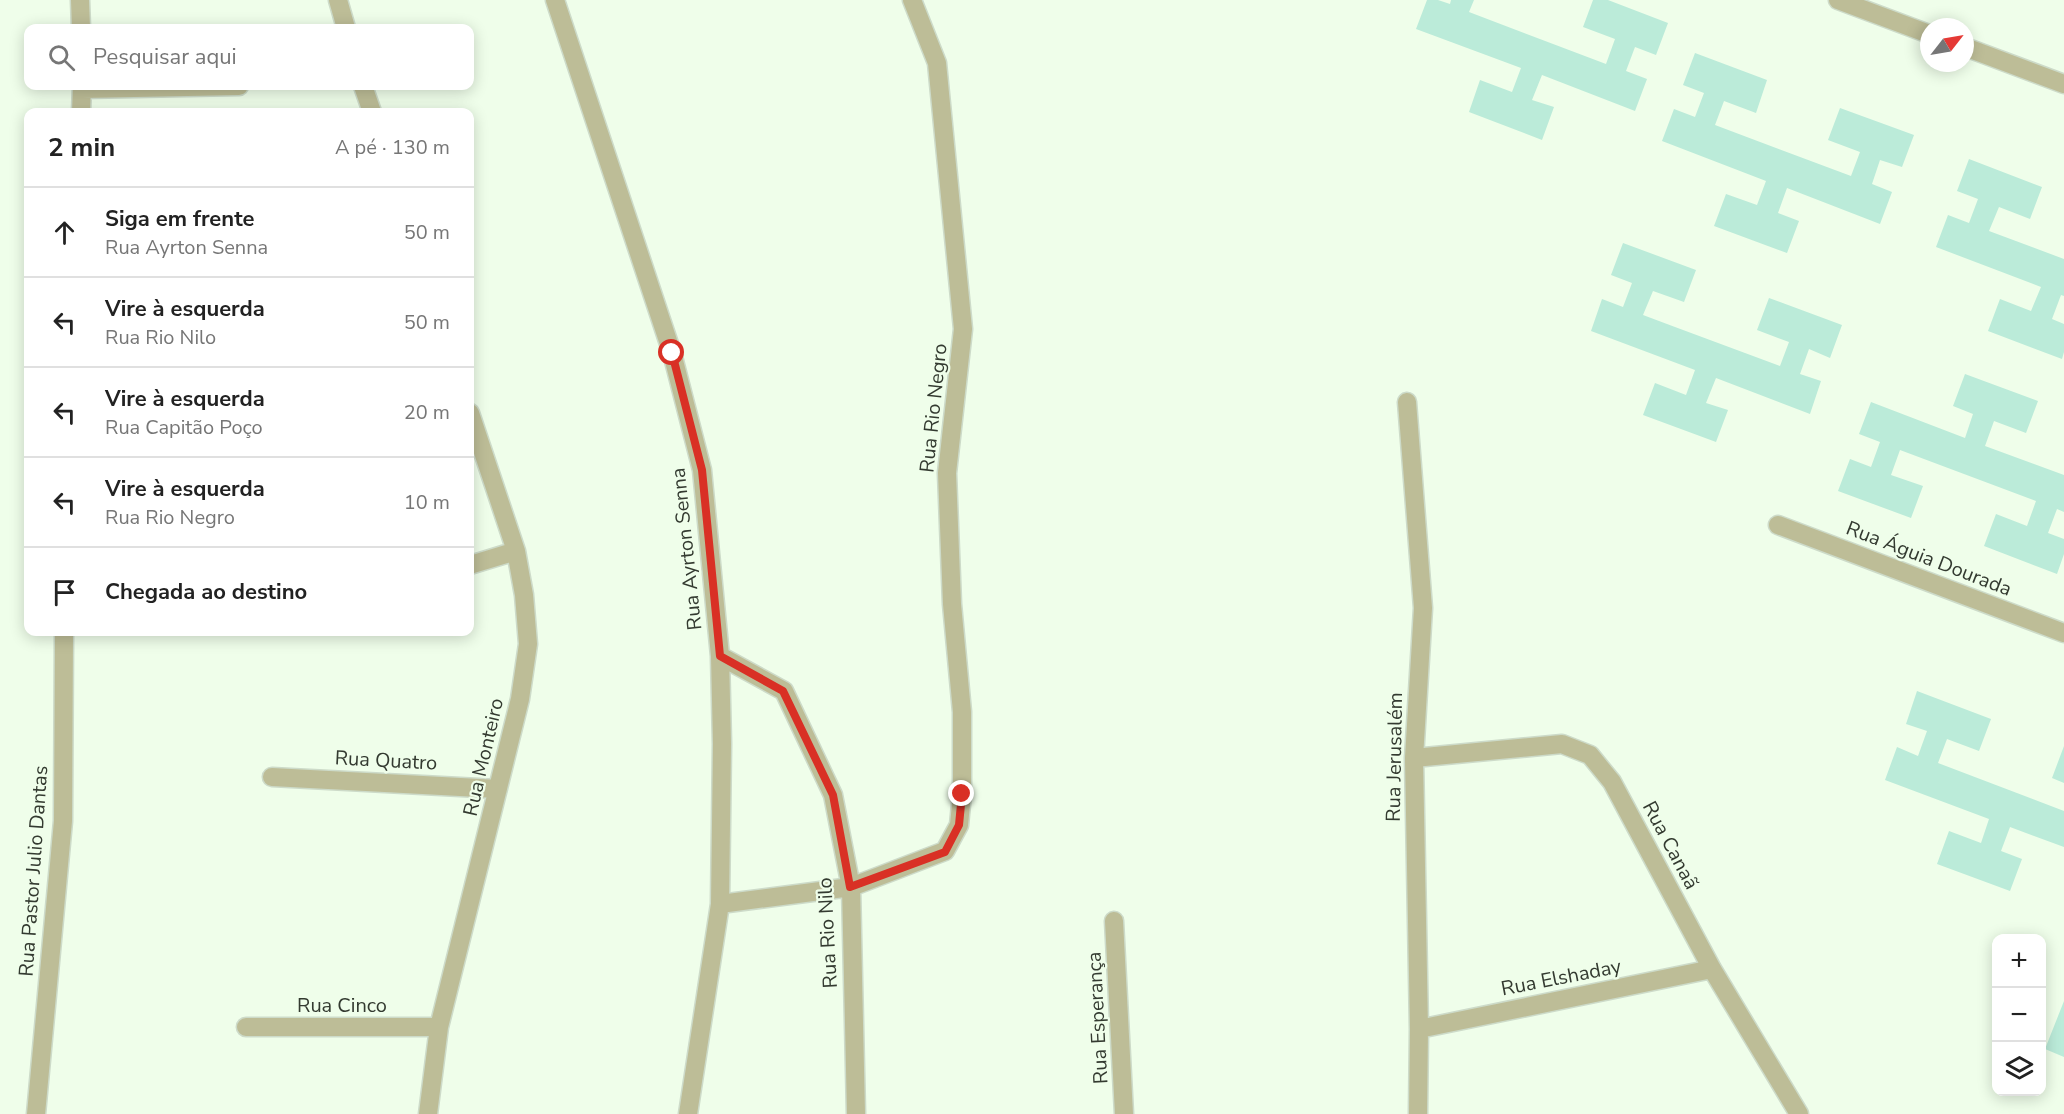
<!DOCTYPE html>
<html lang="pt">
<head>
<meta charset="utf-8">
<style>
	:root { --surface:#fff; --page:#f6f6f6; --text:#222; --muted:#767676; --line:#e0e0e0 }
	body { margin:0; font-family:"Nunito Sans",sans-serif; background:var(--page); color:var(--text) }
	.controls { position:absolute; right:18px; bottom:18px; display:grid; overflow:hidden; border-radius:12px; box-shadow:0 3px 15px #0003 }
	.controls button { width:54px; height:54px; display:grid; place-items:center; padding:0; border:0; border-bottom:2px solid var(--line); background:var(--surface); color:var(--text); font:30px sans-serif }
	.compass { position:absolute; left:1920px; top:18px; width:54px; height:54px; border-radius:50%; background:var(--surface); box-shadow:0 3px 15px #0003; rotate:59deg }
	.stop { position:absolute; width:18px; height:18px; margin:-14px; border:4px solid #d93025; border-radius:50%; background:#fff }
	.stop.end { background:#d93025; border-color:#fff; box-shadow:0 2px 6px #0008 }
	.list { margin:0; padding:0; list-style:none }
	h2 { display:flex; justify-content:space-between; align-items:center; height:78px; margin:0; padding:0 24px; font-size:26px }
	h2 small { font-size:20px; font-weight:400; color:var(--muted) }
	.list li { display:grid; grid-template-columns:39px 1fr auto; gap:18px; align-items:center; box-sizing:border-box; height:90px; padding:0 24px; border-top:2px solid var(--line) }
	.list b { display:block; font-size:22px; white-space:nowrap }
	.list p { margin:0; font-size:20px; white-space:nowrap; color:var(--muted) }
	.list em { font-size:20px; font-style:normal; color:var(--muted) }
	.icon { flex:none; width:33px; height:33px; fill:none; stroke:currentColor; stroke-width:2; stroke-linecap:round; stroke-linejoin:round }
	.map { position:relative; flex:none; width:2064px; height:1114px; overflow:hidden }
	.search { position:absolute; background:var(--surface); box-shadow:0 3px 15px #0003; left:24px; top:24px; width:450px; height:66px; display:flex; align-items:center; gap:15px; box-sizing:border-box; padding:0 21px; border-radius:12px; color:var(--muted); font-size:22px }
	.panel { position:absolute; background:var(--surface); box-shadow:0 3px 15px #0003; left:24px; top:108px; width:450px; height:528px; border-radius:12px }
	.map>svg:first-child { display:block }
</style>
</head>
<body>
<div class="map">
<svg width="2064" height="1114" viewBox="0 0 2064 1114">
	<rect width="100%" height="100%" fill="#effeea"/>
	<!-- building -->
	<path fill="#bbebd9" d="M1427,0H1438L1450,4L1451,0H1474L1469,12L1606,64L1615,39L1583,27L1593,0H1608L1668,23L1656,55L1635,47L1626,71L1647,79L1635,111L1542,75L1532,100L1554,107L1542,140L1469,112L1480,80L1512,92L1521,68L1416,29Z
		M1695,53L1767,80L1756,113L1724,101L1715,125L1851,176L1860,152L1828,140L1840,108L1914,135L1902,167L1880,160L1872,184L1892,192L1880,224L1787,188L1778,213L1799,221L1787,253L1714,226L1726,194L1757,205L1766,181L1662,141L1674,109L1695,117L1704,93L1683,85Z
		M1969,159L2042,187L2030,219L1999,207L1989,231L2064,259V296L2061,295L2052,319L2064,324V352L2062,359L1988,331L2000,299L2031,311L2041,287L1936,247L1948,215L1969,223L1978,199L1957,191Z
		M1623,243L1696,270L1684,302L1653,291L1643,315L1675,327L1780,366L1789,342L1757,330L1769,298L1842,325L1830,358L1809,349L1800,374L1821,381L1810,414L1716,378L1706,403L1728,410L1716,442L1643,415L1655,383L1686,395L1695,370L1591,331L1602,299L1623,307L1632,283L1611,275Z
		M1965,374L2038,401L2026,433L1994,421L1985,446L2064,475V512L2057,509L2048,533L2064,539V554L2057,574L1984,546L1996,514L2027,526L2036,501L1900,450L1891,475L1923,486L1911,518L1838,491L1850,459L1871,467L1880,442L1859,434L1871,402L1965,438L1973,414L1953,406Z
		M1917,691L1991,719L1979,751L1947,739L1938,763L2064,811V847L2010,827L2001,851L2022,859L2010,891L1937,864L1949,831L1981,843L1989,819L1885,780L1897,747L1918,756L1927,731L1906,724Z
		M2064,746V783L2052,778Z
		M2064,1001V1057L2045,1049Z"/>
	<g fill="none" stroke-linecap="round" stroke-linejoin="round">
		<!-- minor casing -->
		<g stroke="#cddbc9" stroke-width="21">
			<path id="minor" d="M80,0L81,28
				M338,0L346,28
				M555,0L672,353L702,470L720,656L722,744L720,904L688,1114
				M1838,0L1929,34
				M1965,47L2064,84
				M363,86L372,112
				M82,89L239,86
				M81,112L82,86
				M1407,402L1423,608L1414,758L1419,1029L1418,1114
				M1778,525L2064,633
				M470,565L516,551
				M720,656L784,691L833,795L851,887L856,1114
				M1414,758L1562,744L1590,755L1612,782L1712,969L1799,1114
				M272,777L498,789
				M720,904L851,887L945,851L959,825L962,794V712L952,604L947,473L963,329L937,63L912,0
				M1114,921L1124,1114
				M246,1027H439
				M1419,1029L1712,969
				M36,1114L63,821L64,632
				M428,1114L439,1027L520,699L528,644L524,595L516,551L470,413"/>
		</g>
		<!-- minor -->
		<use href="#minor" stroke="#bdbd97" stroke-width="18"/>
	</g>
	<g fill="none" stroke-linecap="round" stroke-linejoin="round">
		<!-- route -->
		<path stroke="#d93025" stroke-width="8" d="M672,353L702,470L720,656L783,691L833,795L850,887L945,852L959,825L962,794"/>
	</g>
	<g text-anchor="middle" stroke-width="4.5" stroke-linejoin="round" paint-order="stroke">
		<!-- street labels -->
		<g font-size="20" fill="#333a30" stroke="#effeea">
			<text transform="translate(933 408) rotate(-84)" y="7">Rua Rio Negro</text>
			<text transform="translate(686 549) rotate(-96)" y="7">Rua Ayrton Senna</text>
			<text transform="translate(1929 558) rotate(21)" y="7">Rua Águia Dourada</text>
			<text transform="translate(483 757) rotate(-77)" y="7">Rua Monteiro</text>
			<text transform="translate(1394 757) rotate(-89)" y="7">Rua Jerusalém</text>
			<text transform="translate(386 760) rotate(3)" y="7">Rua Quatro</text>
			<text transform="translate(1671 845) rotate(62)" y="7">Rua Canaã</text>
			<text transform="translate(33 871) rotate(-86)" y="7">Rua Pastor Julio Dantas</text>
			<text transform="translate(827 933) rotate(-93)" y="7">Rua Rio Nilo</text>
			<text transform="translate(1561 977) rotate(-11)" y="7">Rua Elshaday</text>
			<text x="342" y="1012">Rua Cinco</text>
			<text transform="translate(1097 1018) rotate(-93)" y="7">Rua Esperança</text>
		</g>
	</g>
</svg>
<div class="controls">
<button>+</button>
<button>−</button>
<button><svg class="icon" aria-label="layers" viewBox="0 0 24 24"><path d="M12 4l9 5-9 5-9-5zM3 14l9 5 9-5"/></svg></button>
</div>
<svg class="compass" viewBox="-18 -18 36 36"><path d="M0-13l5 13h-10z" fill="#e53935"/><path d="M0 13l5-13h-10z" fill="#767676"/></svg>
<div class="stop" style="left:672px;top:353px"></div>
<div class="stop end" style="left:962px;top:794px"></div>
<div class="search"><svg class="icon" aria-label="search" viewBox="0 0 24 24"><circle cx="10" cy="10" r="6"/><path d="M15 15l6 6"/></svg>Pesquisar aqui</div>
<section class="panel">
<h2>2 min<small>A pé · 130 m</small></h2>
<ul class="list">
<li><svg class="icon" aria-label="ahead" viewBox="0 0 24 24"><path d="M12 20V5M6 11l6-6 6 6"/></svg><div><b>Siga em frente</b><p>Rua Ayrton Senna</p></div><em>50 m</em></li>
<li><svg class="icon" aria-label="left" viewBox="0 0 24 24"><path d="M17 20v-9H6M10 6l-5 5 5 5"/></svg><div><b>Vire à esquerda</b><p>Rua Rio Nilo</p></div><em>50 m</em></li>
<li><svg class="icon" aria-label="left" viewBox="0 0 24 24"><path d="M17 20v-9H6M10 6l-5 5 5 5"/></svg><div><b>Vire à esquerda</b><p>Rua Capitão Poço</p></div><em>20 m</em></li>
<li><svg class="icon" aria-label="left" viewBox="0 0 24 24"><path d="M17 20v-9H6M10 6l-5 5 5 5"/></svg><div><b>Vire à esquerda</b><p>Rua Rio Negro</p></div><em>10 m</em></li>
<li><svg class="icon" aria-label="arrive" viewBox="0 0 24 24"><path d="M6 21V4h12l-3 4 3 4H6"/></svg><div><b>Chegada ao destino</b></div></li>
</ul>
</section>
</div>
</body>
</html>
